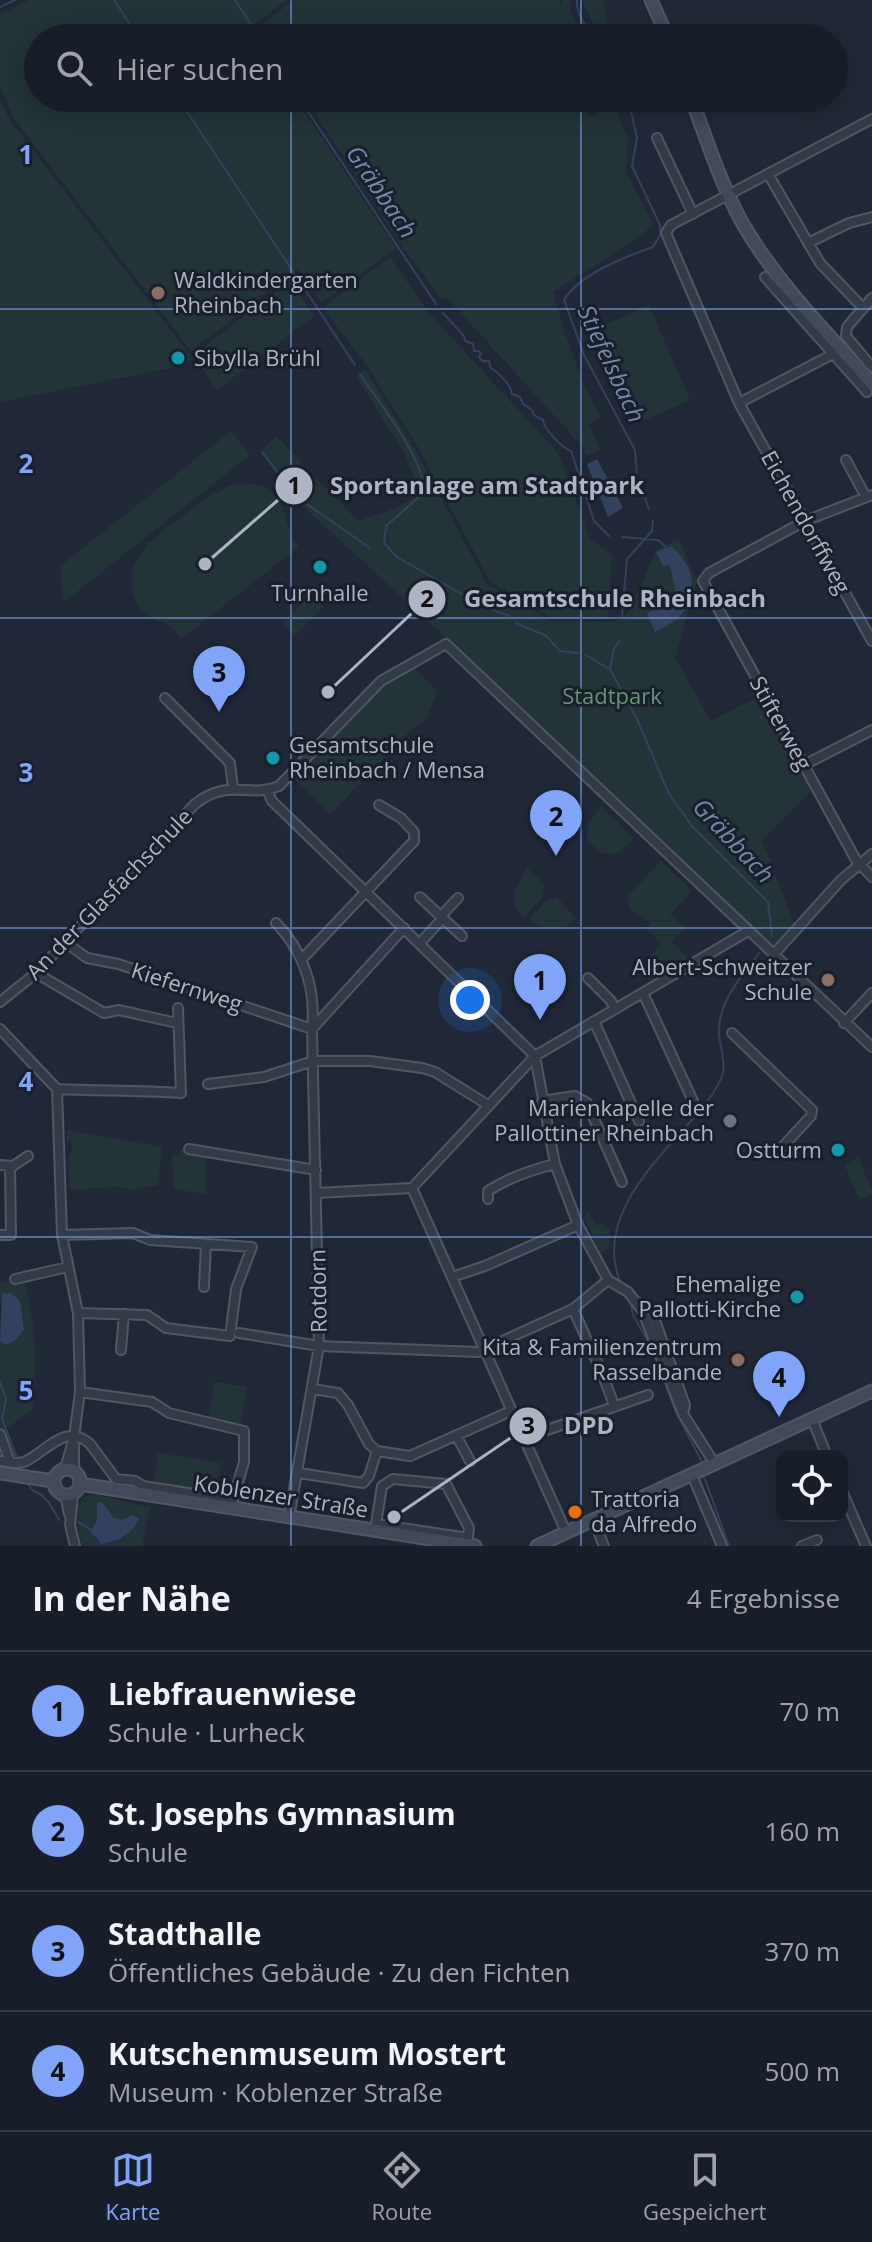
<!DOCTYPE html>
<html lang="de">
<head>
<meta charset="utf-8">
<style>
	:root { --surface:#181e29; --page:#252b35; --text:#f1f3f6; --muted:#9fa2a8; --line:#363c46; --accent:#7fa4f8 }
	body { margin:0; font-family:"Open Sans",sans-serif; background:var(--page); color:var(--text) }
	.controls { position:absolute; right:24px; bottom:24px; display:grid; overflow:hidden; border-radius:16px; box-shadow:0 4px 20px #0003 }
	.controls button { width:72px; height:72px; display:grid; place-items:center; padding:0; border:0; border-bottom:2px solid var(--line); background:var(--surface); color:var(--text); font:40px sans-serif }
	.you { position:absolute; left:470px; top:1000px; width:28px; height:28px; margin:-20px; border:6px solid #fff; border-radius:50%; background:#1a73e8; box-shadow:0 0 0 12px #1a73e833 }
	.badge { display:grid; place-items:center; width:52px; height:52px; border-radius:50%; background:var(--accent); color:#111; font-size:26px; font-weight:700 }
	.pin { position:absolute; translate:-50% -66px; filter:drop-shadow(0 2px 4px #0008) }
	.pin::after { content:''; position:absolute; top:42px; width:28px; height:24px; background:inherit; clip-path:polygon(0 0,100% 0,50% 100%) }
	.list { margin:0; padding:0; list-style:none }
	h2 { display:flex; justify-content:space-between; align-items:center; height:104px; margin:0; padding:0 32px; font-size:34px }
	h2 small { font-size:26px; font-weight:400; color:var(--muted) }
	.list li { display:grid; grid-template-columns:52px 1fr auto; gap:24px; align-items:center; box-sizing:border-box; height:120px; padding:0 32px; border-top:2px solid var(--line) }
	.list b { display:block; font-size:30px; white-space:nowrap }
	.list p { margin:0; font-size:26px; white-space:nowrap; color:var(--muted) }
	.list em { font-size:26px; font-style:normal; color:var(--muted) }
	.icon { flex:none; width:44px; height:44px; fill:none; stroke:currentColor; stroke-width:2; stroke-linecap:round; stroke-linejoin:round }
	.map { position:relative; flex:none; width:872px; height:1546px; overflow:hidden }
	.search { position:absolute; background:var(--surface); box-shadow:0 4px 20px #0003; left:24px; right:24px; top:24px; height:88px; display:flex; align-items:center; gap:20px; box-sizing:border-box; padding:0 28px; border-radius:44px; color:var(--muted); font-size:30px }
	.sheet { height:584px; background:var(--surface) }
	nav { display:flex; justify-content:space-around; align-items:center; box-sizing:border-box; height:112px; border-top:2px solid var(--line); background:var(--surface); font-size:22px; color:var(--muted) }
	nav a { display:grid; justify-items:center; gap:4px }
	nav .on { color:var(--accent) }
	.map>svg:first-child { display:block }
</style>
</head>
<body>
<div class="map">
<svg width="872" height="1546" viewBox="0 0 872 1546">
	<rect width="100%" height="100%" fill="#202837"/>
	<!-- green -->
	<path fill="#223438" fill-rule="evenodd" d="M29,0H287L249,28L255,38H38V98H295L396,248L322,303L297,269L191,351L13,117L0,85V15Z
		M294,0H560L562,7V0H570V10L585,38H265L258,27Z
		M582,0H603L609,35L594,26Z
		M305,98H576L590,118L620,98L619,118L628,140L626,172L653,224L641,236L553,292C565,337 579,378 601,418L589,424L600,450L586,456L580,444L448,299L441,298L404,249Z
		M0,99L9,119L193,359L182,366L0,402Z
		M390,257L428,312L559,454L590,539L612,555L608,619H554L490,581L417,446L368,367L323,308Z
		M291,280L314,316L217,390L194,355Z
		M649,305L690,400L641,422L603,326Z
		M365,369L414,448L487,584L552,621L605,622L623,619L640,588L656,550L679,539L697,581L675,658L711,721L761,695L811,790L762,840L794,923L775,945H770L440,632L296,500L260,452L276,436L358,521L397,508L419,494L405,454L356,376Z
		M231,431L250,455L63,603L60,566Z
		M240,483C294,484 277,520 299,547L181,639C178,635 174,627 169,625C160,621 153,621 146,614C125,596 127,564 148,546L146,544L215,491L217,493L228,486Z
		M311,594L324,606L295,636L283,624Z
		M413,668L438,692L426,719L411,730L330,814L295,779L386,682Z
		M601,807L634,838L618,853H602L587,840L588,823Z
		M661,861L692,891L670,914L685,928L672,942L690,959L655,980H649L645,973V962L662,943L647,929L650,924C643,916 630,914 627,903L630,894Z
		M527,868L545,885L542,892L544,896L523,917L515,907V887H517Z
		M557,897L577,920C561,931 545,931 529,920L547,900Z
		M67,1130L162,1147L158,1185L135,1190L115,1187L69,1190L68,1153H72V1141L67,1142Z
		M180,1149L205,1153L206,1194L173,1189L172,1155H180Z
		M858,1157L872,1190V1194L859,1199L845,1166Z
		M589,1212L596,1226L602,1223L611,1233L608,1249L600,1254L584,1215Z
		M24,1280C35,1321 38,1362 33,1404L35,1408L7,1428L19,1457L13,1456L0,1426V1341L6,1345L15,1341L24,1328L19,1301H0V1282Z
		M214,1382L247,1387L241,1424L208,1419Z
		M158,1453L221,1463L216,1493L153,1483Z
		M92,1494L150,1507L142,1546H81L76,1508L83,1498ZM132,1515H136L101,1544L92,1530L97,1520H122Z"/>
	<!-- water -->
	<path fill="#33425f" d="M597,459L623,508L608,517L587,464Z
		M671,546C692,562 700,591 682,614C675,622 664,627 655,632L647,613L671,597L675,590L670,565L663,566L656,552Z
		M11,1293L20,1301L24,1329L15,1341L6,1345L0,1341L2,1294Z
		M102,1502L114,1518L122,1520L132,1515L139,1518C132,1535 118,1541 101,1544L91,1530L97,1520V1503Z"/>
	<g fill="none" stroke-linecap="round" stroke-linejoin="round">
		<!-- stream -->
		<path stroke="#33425f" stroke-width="2" d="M114,0L139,38
			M235,0L260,38
			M577,0C576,14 587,31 599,38
			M0,7L15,0
			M178,98L355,365
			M299,98L436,304
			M628,98L637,138L632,166L660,225V235L653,247C624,257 580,274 564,300L584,355L635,450L637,477L649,509
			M443,313L464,336L465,341L473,344L474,351H479L481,354L479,357L482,361H489L490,367C498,373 511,384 512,394L520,397L523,404L532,410L534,415L543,420C544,429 562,448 571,451L594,521L609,536
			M360,374C384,410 417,448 426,491L386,526L384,543L397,557L470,599
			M263,453L294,494
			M301,500L370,548
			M622,537L658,540L667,548
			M490,609L510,616
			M622,616L627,559L652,531L653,521
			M516,623L546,636L560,651L578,653
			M620,641L614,648L610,669L637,719L669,794L692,826L768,902L772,936
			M586,655L609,669
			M620,1281C595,1220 653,1164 690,1122C702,1108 715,1094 722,1076C727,1062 718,1043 719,1028C721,997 742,977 759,953
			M631,1305L633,1315L653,1350
			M656,1356L675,1410L701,1460
			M0,1382L6,1399L2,1419L18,1461
			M705,1479L729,1546
			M28,1484L33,1491C46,1494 53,1509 59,1520
			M78,1522L91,1530L95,1536"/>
		<!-- street casing -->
		<g stroke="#515765" stroke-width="12">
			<path id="street" d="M872,119L671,225L666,233L739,403L872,641
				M657,138L693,214
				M768,174L820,263L862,307
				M808,243L849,223L872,217
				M765,277L867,392
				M872,298L847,327L846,336L872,367
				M739,403L833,354
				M846,460L866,497
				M872,495L805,521L709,573L703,581L856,860L872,877
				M165,698L230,763L233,788
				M804,765L872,730
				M267,790L272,801L535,1056
				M420,897L462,936
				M441,916L458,898
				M65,942L87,958L118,964L312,1029C316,989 304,952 276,923
				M420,943L443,918
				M774,954L841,880L872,854
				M302,959L414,841V832L401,818L379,805
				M36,973L104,1013L119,1010L177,1023
				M588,978L611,1001L615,1009
				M643,993L693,1101
				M0,1002L36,973L195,804C229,777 247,799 279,786L381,681L446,644L872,1047
				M594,1021L639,1121
				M844,1023L872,993
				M0,1029L57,1089L62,1235L78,1313L80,1392L74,1437L65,1469
				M732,1033L812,1110L811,1116L776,1154
				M535,1056L555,1164L578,1225L608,1280L628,1292L642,1310L683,1414L715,1464
				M208,1084L264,1077L313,1061H370L422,1068L435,1072L488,1105
				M57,1089C99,1091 139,1090 181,1093L178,1008
				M542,1101L575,1096L587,1103L622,1182
				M189,1149L316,1170
				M0,1165L13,1166L28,1156
				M412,1188L535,1056L748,931
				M412,1188L566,1532
				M316,1193L412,1188
				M488,1199V1191C510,1177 530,1170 555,1164
				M0,1235H11L10,1166
				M62,1235L133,1233L150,1240L252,1247L236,1289L230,1336L166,1328L147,1315L78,1313
				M452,1277L485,1266L578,1225
				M15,1279L68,1267
				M204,1287L206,1244
				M637,1302L651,1309L685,1405L684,1410
				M573,1309L602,1373L614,1405
				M239,1333L319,1346L478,1352L573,1309L608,1280
				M121,1350L124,1314
				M312,1389L338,1393L348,1405L369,1444L377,1451L410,1456L511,1411
				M812,1419L827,1456
				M0,1434L10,1462
				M456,1435L470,1461
				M524,1438L648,1395
				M0,1461C8,1462 19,1465 26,1461C47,1451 66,1422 90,1444L116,1479L135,1481L143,1486L233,1500L244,1462V1431L169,1413L152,1402L80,1392
				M74,1470V1445
				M299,1473L363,1483L369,1476L377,1451
				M692,1475L722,1546
				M842,1491L866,1546
				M73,1494L70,1525L75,1546
				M65,1495L69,1514
				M289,1518L319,1346L312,1029L404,928
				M593,1519L604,1546
				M467,1544L469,1528L446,1484L393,1479L382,1486L376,1524L468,1538
				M802,1546L817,1540"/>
		</g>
		<!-- secondary casing -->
		<g stroke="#515765" stroke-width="15">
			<path id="secondary" d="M651,0L668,38
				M691,98C707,140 721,185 743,224C777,283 827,333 872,383
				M54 1482a13 13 0 1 1 26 0a13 13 0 1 1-26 0Z
				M0,1473L53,1481
				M80,1484L475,1546
				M537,1546L872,1391"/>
		</g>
		<!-- street -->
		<use href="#street" stroke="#333a48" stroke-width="8"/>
		<!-- secondary -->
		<use href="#secondary" stroke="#41495b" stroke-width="11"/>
	</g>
	<!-- grid -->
	<path fill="none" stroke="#7fa4f8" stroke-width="2" stroke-opacity="0.55" d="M291,0V38M581,0V38M291,98V1546M581,98V1546M0,309H872M0,618H872M0,928H872M0,1237H872"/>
	<!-- markers -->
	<g fill="#8d6e63" stroke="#191f2c" stroke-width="3">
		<circle cx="158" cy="293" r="8"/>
		<circle cx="828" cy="980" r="8"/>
		<circle cx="738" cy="1360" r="8"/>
	</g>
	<g fill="#0f9aa8" stroke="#191f2c" stroke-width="3">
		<circle cx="178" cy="358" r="8"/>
		<circle cx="320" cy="567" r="8"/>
		<circle cx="273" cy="758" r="8"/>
		<circle cx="838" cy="1150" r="8"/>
		<circle cx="797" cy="1297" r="8"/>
	</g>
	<circle fill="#6b7280" stroke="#191f2c" stroke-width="3" cx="730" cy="1121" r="8"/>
	<circle fill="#e8710a" stroke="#191f2c" stroke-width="3" cx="575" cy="1512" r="8"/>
	<g text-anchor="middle" stroke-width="6" stroke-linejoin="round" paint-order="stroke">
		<!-- poi labels -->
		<g font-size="22" fill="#adb4c4" stroke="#191f2c" text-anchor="end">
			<text x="174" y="288" text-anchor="start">Waldkindergarten<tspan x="174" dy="25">Rheinbach</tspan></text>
			<text x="194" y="366" text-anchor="start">Sibylla Brühl</text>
			<text x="320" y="601" text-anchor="middle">Turnhalle</text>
			<text x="289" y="753" text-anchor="start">Gesamtschule<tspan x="289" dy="25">Rheinbach / Mensa</tspan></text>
			<text x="812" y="975">Albert-Schweitzer<tspan x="812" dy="25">Schule</tspan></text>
			<text x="714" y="1116">Marienkapelle der<tspan x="714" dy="25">Pallottiner Rheinbach</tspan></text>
			<text x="822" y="1158">Ostturm</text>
			<text x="781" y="1292">Ehemalige<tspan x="781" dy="25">Pallotti-Kirche</tspan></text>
			<text x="722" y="1355">Kita &amp; Familienzentrum<tspan x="722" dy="25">Rasselbande</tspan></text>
			<text x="591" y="1507" text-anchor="start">Trattoria<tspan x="591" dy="25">da Alfredo</tspan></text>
		</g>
		<!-- street labels -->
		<g font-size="22" fill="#adb4c4" stroke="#191f2c">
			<text transform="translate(806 522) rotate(61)" y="8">Eichendorffweg</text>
			<text transform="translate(781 723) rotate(61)" y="8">Stifterweg</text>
			<text transform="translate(109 894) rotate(-46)" y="8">An der Glasfachschule</text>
			<text transform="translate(187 987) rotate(18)" y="8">Kiefernweg</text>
			<text transform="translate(318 1291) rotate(-91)" y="8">Rotdorn</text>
			<text transform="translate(281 1496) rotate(9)" y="8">Koblenzer Straße</text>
		</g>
		<!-- park labels -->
		<g font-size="22" fill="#659574" stroke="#191f2c">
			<text x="612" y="704">Stadtpark</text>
		</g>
		<!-- water labels -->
		<g font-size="24" font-style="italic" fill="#7589ad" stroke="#191f2c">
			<text transform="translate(381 192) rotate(56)" y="8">Gräbbach</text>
			<text transform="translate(611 364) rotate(65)" y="8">Stiefelsbach</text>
			<text transform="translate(733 841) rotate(47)" y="8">Gräbbach</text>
		</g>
	</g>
	<g font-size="26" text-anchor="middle" font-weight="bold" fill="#7fa4f8" stroke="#191f2c" stroke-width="6" stroke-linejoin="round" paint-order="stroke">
		<text x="26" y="164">1</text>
		<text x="26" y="473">2</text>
		<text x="26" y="782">3</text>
		<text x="26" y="1091">4</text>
		<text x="26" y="1400">5</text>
	</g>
	<!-- callouts -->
	<path fill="none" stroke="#adb4c4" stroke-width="3" d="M205 564L294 486M328 692L427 599M394 1517L528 1426"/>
	<g fill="#adb4c4" stroke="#191f2c" stroke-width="3">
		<circle cx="205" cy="564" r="8"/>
		<circle cx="328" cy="692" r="8"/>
		<circle cx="394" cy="1517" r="8"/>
		<circle cx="294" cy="486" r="20"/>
		<circle cx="427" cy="599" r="20"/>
		<circle cx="528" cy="1426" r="20"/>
	</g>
	<g font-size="24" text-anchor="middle" font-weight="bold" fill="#111">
		<text x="294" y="494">1</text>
		<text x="427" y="607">2</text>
		<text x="528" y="1434">3</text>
	</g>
	<g font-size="24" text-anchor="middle" font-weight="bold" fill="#adb4c4" stroke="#191f2c" stroke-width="6" stroke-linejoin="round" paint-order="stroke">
		<text x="487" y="494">Sportanlage am Stadtpark</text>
		<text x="615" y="607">Gesamtschule Rheinbach</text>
		<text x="589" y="1434">DPD</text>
	</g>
</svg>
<div class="controls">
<button><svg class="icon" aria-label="locate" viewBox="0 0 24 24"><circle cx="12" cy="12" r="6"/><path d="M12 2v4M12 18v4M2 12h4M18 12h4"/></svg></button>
</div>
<div class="you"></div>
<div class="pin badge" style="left:540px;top:1020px">1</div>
<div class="pin badge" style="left:556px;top:856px">2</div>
<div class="pin badge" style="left:219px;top:712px">3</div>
<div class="pin badge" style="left:779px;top:1417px">4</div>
<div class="search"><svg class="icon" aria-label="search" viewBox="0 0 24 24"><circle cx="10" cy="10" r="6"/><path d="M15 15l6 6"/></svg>Hier suchen</div>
</div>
<section class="sheet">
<h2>In der Nähe<small>4 Ergebnisse</small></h2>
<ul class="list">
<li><span class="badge">1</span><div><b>Liebfrauenwiese</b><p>Schule · Lurheck</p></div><em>70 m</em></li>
<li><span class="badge">2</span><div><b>St. Josephs Gymnasium</b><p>Schule</p></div><em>160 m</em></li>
<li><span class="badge">3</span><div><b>Stadthalle</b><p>Öffentliches Gebäude · Zu den Fichten</p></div><em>370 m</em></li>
<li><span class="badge">4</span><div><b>Kutschenmuseum Mostert</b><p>Museum · Koblenzer Straße</p></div><em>500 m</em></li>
</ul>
</section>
<nav>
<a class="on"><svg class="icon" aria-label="map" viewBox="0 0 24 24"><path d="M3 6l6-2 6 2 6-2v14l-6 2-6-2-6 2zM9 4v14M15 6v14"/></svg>Karte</a>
<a><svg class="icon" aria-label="directions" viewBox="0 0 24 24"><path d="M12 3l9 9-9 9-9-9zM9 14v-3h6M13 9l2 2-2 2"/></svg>Route</a>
<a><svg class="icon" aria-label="saved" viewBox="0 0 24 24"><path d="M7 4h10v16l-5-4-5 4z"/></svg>Gespeichert</a>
</nav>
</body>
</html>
